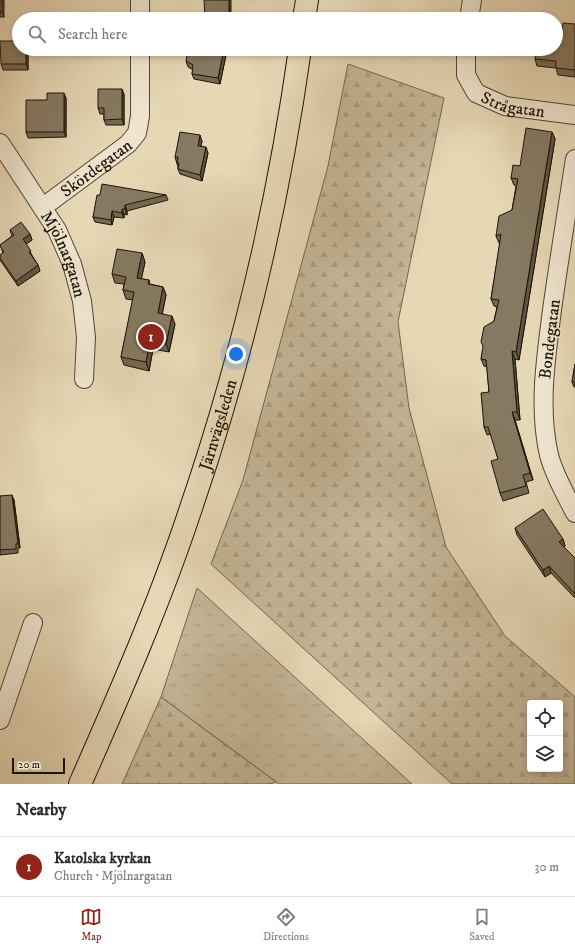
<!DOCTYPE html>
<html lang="en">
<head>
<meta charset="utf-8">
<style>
	:root { --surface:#fff; --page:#f7f7f7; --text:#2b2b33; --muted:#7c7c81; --line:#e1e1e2; --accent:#8f2418 }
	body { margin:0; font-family:"IM FELL DW Pica",serif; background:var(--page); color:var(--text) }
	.controls { position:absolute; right:12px; bottom:12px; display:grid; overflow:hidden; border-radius:4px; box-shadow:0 2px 6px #0003 }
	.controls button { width:36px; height:36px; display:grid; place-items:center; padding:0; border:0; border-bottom:1px solid var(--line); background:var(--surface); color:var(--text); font:20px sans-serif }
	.scale { position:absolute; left:12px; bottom:10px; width:53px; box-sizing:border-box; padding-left:4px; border:2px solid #1f1406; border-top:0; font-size:11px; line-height:14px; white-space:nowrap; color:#1f1406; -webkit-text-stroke:3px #efe5cf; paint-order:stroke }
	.you { position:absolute; left:236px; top:354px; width:14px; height:14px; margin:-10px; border:3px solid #fff; border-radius:50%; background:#1a73e8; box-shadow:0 0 0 6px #1a73e833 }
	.badge { display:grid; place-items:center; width:26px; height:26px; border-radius:50%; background:var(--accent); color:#fff; font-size:13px; font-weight:700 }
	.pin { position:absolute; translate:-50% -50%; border:2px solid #fff; box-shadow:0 1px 4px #0006 }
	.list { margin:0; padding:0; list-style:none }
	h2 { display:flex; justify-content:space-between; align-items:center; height:52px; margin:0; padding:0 16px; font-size:17px }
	h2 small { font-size:13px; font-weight:400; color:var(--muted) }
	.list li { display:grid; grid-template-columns:26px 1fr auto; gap:12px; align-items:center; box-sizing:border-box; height:60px; padding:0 16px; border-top:1px solid var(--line) }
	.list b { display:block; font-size:15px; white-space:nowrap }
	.list p { margin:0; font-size:13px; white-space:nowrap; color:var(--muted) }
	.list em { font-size:13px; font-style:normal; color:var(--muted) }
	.icon { flex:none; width:22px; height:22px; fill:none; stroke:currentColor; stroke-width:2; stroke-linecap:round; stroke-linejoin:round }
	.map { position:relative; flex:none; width:575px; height:784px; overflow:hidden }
	.search { position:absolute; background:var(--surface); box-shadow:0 2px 6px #0003; left:12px; right:12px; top:12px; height:44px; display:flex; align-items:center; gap:10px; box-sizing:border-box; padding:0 14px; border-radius:22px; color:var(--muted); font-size:15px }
	.sheet { height:112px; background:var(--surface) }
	nav { display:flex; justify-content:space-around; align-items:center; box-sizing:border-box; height:56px; border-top:1px solid var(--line); background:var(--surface); font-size:11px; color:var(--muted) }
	nav a { display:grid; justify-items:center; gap:2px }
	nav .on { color:var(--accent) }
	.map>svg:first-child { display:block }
</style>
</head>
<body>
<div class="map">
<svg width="575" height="784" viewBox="0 0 575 784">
	<defs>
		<pattern id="grass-tufts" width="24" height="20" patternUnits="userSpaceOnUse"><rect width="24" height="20" fill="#c4b697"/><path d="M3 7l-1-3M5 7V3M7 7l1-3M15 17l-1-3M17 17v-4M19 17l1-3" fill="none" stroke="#a89c81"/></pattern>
		<pattern id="forest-firs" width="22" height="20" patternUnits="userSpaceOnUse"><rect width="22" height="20" fill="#c4b697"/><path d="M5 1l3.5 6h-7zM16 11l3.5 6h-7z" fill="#a89c81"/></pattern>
	</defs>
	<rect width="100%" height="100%" fill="#e6d7b5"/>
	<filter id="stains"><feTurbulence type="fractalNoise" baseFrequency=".005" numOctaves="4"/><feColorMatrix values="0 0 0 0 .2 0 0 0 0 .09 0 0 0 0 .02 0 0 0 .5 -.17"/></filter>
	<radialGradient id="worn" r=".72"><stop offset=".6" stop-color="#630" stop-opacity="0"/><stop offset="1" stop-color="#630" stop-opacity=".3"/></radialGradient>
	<!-- grass -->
	<path fill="url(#grass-tufts)" stroke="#72654e" d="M197,588L412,784H279L161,697Z"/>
	<!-- forest -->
	<path fill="url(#forest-firs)" stroke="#72654e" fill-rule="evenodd" d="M348,64L444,98L398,322L409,408L446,547L505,636L575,697V784H452L211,564L243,480L328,166ZM530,703H560V769H530Z
		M161,697L276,782L270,784H122Z"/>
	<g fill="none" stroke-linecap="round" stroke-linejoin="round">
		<!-- street casing -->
		<g stroke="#514532" stroke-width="20">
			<g id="street">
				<path d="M140,0V19"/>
				<path d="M469,19L472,0"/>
				<path id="s1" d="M466,49V75L476,93L505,106L575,115"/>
				<path id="s2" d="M0,143L57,230L72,264L82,301L86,337L84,379"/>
				<path d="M575,159C567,210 559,260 552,310C546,358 538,407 549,455C554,475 566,495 575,513"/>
				<path id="s3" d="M43,207L128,144L137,133L140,116V49"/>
				<path d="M0,720L33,623"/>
			</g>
		</g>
		<!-- primary casing -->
		<g stroke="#1f1406" stroke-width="24">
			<g id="primary">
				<path d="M304,19L307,0"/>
				<path id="s4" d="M80,784C120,693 160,602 191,508C242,359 278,205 300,49"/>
			</g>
		</g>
		<!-- street -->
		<use href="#street" stroke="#efe5cf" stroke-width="18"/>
		<!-- primary -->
		<use href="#primary" stroke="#e6d7b5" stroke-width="22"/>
	</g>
	<!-- wall -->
	<path fill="#736853" stroke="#1f1406" d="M0,0L4,17H0Z
		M575,24V77L558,75L556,68L537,66L535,59L561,40Z
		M28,49V70H3L1,64Z
		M227,50L220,84L194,79L192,74L193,70L188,67L186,61Z
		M124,94V125H106L104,120V114H100L98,108Z
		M66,98V137L28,138L26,132L47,100Z
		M552,132L555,139L519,360L515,359L520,420H515L533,480L526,482L529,493L503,501L500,493L498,459L491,434L487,435L484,427L489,392L487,367L484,366L481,359L494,321L497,307L494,306L491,299L500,243H499L496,236L512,210L516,186L514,185L511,178L520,166Z
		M202,141L201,146L208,153L202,181L180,174L178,169V167L175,157Z
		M100,195H166L168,200L127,211V215L124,214V218L114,217L112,225L95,222L93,217Z
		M10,230L30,234L32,240L26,244L33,257L38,265L40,271L18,286L0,260V255L3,253L2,250L0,245L12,236Z
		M142,253L145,262L141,279L149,280L150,284L163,287L166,295L162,313L175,324L169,352L153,349L149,371L124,365L121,357L133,300L126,299L123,290L124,284L115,283L112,274Z
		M575,364V387H574L572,382Z
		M0,496L14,500L20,548H18V553L0,555Z
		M515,528L563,539L565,546L564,547L575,558V598L551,573L545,577L517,535Z"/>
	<!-- shaded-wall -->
	<path fill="#5e5544" stroke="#1f1406" d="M2,0H4V17L2,12Z
		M229,0H231V19H230Z
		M26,49H28V70L26,64Z
		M224,49H227V50L220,84L218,78Z
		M122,89L124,94V125L122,119Z
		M64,93L66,98V137L64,132Z
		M552,132L555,139L519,360L516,352Z
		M200,135L202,141L200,151L198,146Z
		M206,147L208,153L202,181L200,175Z
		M125,205L127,211V215L125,209Z
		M122,209L124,214V218L122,213Z
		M112,211L114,217L112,225L111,220Z
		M30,234L32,240L25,245L23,239Z
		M142,253L145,262L140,286L137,278Z
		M38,265L40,271L18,286L16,281Z
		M163,287L166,295L161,321L158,313Z
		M172,316L175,324L169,352L166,344Z
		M150,341L153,349L149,371L146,362Z
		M512,351L515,359L520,420L517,412Z
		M512,412L515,420L533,480L530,473Z
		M12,495L14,500L20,548L18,543Z
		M563,539L565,546L562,548L559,542Z
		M549,566L551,573L545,577L543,570Z"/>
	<!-- building -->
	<path fill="#867961" stroke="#1f1406" d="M0,0H2V12H0Z
		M204,0H229V19H205Z
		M563,23L575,24V70L556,68V61L535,59L536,49H556V39L561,40Z
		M0,41H19V49H26V64H1Z
		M188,49H224L218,78L192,74L193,65L186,61Z
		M98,89H122V119L104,120V108H98Z
		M47,93H64V132H26V100H47Z
		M526,128L552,132L516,352L512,351L517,412H512L530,473L523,475L526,486L500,493L491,461L498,459L488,427H484L481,393L489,392L486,360L481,359L483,346L481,342L484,327L494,321L499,300L491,299L501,234L496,236L499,216L512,210L518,179L511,178L513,165L520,166Z
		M180,132L200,135L198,146L206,147L200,175L178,169L179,163H177L178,157H175Z
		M102,184L166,195L125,205V209H122V213L112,211L111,220L93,217L97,195H100Z
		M21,222L30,234L23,239L31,251L29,252L38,265L16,281L0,258V255L4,252L0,246V245L14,235L10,230Z
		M117,249L142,253L137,278L149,280L148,284L163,287L158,313L172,316L166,344L150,341L146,362L121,357L134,292L123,290L126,277L112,274Z
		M575,364V382H572Z
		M12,495L18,543L16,544V549L0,550V496Z
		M543,509L563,539L559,542L575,558V594L549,566L543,570L515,528Z"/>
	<g text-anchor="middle" stroke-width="3" stroke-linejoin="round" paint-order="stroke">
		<!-- street labels -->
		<g font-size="17" fill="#1f1406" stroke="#efe5cf">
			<text dy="6" stroke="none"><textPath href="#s1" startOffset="86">Strågatan</textPath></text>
			<text dy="6" stroke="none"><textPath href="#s3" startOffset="66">Skördegatan</textPath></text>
			<text dy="6" stroke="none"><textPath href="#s2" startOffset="129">Mjölnargatan</textPath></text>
			<text transform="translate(549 339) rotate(-83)" y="6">Bondegatan</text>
			<text dy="6" stroke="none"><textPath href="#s4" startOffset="385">Järnvägsleden</textPath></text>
		</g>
	</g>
	<rect width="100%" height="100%" filter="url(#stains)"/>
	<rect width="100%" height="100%" fill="url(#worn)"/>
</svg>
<div class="controls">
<button><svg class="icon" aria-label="locate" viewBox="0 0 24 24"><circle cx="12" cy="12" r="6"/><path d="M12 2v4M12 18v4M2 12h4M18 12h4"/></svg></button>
<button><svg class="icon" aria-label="layers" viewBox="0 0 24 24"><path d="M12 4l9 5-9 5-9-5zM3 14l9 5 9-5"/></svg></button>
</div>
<div class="scale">20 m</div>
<div class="you"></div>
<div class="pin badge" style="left:151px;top:337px">1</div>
<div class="search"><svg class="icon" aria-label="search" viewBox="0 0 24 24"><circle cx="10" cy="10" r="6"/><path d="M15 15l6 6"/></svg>Search here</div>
</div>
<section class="sheet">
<h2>Nearby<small></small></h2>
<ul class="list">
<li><span class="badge">1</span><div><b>Katolska kyrkan</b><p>Church · Mjölnargatan</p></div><em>30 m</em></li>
</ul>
</section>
<nav>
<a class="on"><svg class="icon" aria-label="map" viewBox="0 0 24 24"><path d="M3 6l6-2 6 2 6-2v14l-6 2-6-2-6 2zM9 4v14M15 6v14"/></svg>Map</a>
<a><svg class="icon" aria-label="directions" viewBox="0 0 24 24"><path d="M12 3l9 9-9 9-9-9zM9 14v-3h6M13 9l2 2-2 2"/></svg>Directions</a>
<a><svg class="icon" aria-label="saved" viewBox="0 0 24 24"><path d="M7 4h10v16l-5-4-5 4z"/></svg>Saved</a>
</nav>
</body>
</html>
